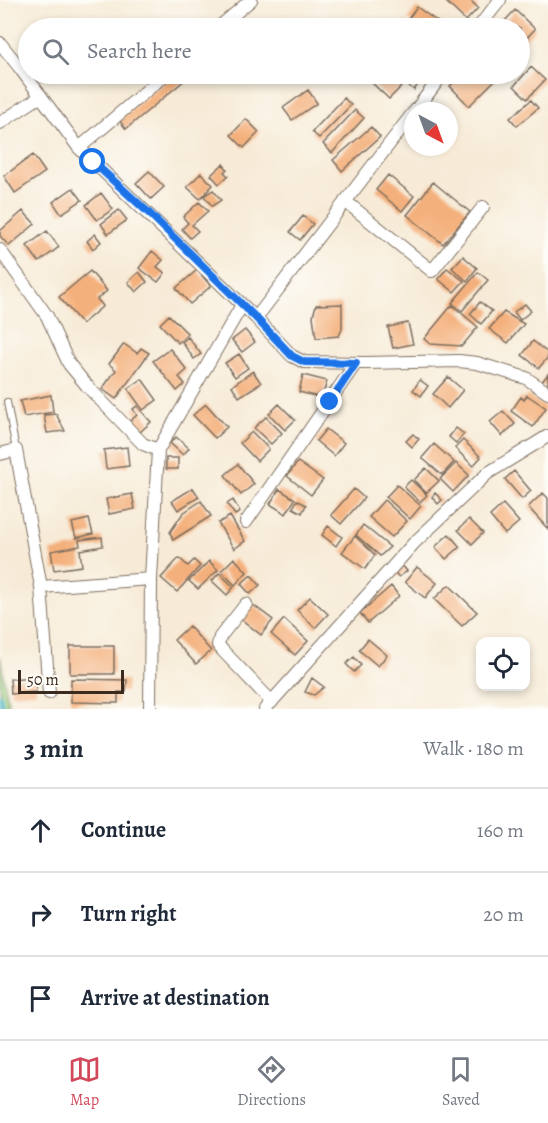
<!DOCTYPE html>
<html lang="en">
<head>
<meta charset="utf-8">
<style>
	:root { --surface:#fff; --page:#f2f2f3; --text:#1f2937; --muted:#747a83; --line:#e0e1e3; --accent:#d1495b }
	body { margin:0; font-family:Alegreya,serif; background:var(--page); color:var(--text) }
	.controls { position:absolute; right:18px; bottom:18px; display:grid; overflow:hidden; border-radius:12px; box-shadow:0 3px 9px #0003 }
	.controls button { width:54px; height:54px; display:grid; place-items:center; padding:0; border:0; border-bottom:2px solid var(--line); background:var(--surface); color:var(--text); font:30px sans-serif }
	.compass { position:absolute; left:404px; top:102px; width:54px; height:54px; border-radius:50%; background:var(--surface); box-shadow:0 3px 9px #0003; rotate:139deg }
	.scale { position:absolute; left:18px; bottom:15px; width:106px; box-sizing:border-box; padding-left:6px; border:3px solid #3b2a1e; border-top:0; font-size:16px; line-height:21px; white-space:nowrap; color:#3b2a1e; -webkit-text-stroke:4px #fdfcf7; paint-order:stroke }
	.stop { position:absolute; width:18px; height:18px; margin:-14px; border:4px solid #1a73e8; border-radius:50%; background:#fff }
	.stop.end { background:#1a73e8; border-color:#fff; box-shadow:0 2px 6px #0008 }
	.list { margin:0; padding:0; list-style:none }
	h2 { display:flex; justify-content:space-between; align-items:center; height:78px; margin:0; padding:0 24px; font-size:26px }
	h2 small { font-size:20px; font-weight:400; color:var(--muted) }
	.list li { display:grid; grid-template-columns:39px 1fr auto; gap:18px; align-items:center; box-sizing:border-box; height:84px; padding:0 24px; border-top:2px solid var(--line) }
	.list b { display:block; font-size:22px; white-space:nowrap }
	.list em { font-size:20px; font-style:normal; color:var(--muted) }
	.icon { flex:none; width:33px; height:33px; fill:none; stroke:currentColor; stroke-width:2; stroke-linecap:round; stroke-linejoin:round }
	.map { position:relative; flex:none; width:548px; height:709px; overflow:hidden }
	.search { position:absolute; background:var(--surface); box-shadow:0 3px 9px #0003; left:18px; right:18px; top:18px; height:66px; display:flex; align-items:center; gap:15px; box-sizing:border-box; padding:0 21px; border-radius:33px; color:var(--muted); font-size:22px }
	.sheet { height:330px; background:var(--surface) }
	nav { display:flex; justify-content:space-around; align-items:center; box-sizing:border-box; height:84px; border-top:2px solid var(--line); background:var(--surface); font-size:16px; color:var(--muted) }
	nav a { display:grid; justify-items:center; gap:3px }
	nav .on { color:var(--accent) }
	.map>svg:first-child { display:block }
</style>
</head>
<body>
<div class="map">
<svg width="548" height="709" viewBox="0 0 548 709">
	<rect width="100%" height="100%" fill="#fdfcf7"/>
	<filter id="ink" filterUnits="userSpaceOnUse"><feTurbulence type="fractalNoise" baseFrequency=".0167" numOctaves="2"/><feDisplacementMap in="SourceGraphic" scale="12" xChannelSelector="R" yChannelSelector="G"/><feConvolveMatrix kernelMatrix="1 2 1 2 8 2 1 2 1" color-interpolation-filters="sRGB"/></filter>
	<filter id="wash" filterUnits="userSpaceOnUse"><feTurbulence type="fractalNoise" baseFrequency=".008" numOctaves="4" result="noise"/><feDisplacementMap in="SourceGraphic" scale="24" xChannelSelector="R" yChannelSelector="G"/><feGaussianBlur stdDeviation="1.35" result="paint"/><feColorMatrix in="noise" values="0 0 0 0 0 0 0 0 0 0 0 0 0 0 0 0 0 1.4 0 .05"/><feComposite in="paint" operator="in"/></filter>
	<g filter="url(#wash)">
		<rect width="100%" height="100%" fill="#f7ebd7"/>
		<!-- green -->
		<path fill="#9bce7e" stroke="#6b7c4e" stroke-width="1.5" d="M0,656L9,709H0Z"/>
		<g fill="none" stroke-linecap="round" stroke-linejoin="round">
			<!-- stream -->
			<path stroke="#43aec2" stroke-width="4.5" d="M0,696L2,709"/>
		</g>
		<g id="blocks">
			<!-- building -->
			<path fill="#f4b07b" d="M444,0H470L478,8L466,21Z
				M417,7L446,28H420L408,19Z
				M515,10L535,29L522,43L520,41V28H506L501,25Z
				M405,22L414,28H400Z
				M531,67L545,80L527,99L514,86Z
				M49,74H64L55,80Z
				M174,74H192L126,129L119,120Z
				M379,74H389L402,86L389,99L371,82Z
				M393,74H426L414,90Z
				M463,74H487L494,81L469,106L450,86Z
				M308,90L317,103L292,120L283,108Z
				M344,98L351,105L319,138L312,132Z
				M531,100L538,108L517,126L510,118Z
				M355,110L364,118L332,153L323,144Z
				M246,119L259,132L244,148L231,135Z
				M371,127L380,137L342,171L333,160Z
				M33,155L45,172L15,193L4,176Z
				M223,164L227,169L224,172L228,176L219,184L211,175Z
				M149,171L164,187L151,199L136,183Z
				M201,173L213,185L200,199L187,187Z
				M388,175L414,196L402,211L376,190Z
				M433,182L470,212L443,244L407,215Z
				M73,188L82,200L61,214L53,202Z
				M213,190L221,200L212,206L204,196Z
				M101,193L113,209L97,220L86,205Z
				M199,202L208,211L192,225L198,231L190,238L182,229L188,223L183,217Z
				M119,210L127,220L108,234L101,224Z
				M23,211L35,224L9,246L0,236V231Z
				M303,216L313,224L300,240L290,232Z
				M47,231L59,247L39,262L27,246Z
				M95,234L101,242L93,249L87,241Z
				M152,251L163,260L157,267L165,273L158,282L139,268Z
				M463,256L477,268L467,281L452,268Z
				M447,268L464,281L454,292L438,279Z
				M197,270L211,286L190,304L176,288Z
				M90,271L107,291L97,299L103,306L82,324L59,297Z
				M139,272L147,282L136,292L128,282Z
				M478,272L488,280L462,311L452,303Z
				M480,302L492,311L481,324L470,314Z
				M342,304V329L339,336L316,338L313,316L316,305Z
				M525,304L531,311L520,320L514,312Z
				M452,305L478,327L462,346L430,344L424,339Z
				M504,312L524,324L508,343L489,329Z
				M169,315L188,334L178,343L160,324Z
				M408,323L413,344L393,348L388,327Z
				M245,330L255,342L242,352L232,340Z
				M188,337L201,354L194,359L182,342Z
				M533,341L548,353V357L539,368L522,355Z
				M124,344L137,353L141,348L149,353L116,399L102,389L116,370L109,364Z
				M170,349L187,370L179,377L185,384L177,391L153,361Z
				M239,354L248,368L235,377L225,363Z
				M253,371L261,383L239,397L232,386Z
				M548,374V389L541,383Z
				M303,375L327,381L322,398L299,392Z
				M448,377L463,390L448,408L433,394Z
				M142,379L157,400L143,410L128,389Z
				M420,380L428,386L421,396L413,390Z
				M51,395L53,412L24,417L20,401Z
				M527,395L546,408L533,427L511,411L521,397L524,400Z
				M206,404L227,427L215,438L193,415Z
				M279,404L295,420L285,430L269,414Z
				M137,406L151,422L139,433L129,422L137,415L133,409Z
				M503,411L515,424L502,436L490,422Z
				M56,414L65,431L47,433L44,415Z
				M266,417L282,433L271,444L254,428Z
				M456,428L464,434L456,443L449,437Z
				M326,429L344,443L334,456L316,441Z
				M252,432L269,449L257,461L240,443Z
				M413,434L419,439L412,447L406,441Z
				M176,437L189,448L183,455L170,443Z
				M463,440L481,457L473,466L455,448Z
				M434,444L454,462L442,475L422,458Z
				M127,447L129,466L106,469L104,450Z
				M166,458H178V469H166Z
				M298,462L323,480L311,495L287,476Z
				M456,463L469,475L453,492L440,479Z
				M238,464L254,484L241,495L225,475Z
				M426,468L439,481L426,493L414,480Z
				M514,471L531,491L522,499L505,479Z
				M411,480L427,495L420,502L404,487Z
				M397,485L421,506L410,519L386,497Z
				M193,488L199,497L178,510L172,501Z
				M279,489L295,499L286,514L270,504Z
				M354,489L364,498L341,524L331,515Z
				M435,493L442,500L438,504L432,497Z
				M543,493L548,498V529L528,507Z
				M132,494L135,509L109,514L106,499Z
				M233,500L240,512L235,515L227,504Z
				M297,500L306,505L302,513L293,508Z
				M384,500L407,521L392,537L369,517Z
				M201,501L211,516L173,540L170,532L183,513Z
				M503,504L519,522L505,534L490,516Z
				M230,516L245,541L234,549L218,523Z
				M89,519L93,534L76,538L72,523Z
				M469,519L483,533L472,544L458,530Z
				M363,525L390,547L380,556L356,535Z
				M328,526L342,537L336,546L322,535Z
				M449,534L460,547L446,559L435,547Z
				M355,536L375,555L365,569L342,552Z
				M102,537L103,546L80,550L82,566L54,570L51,551L80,546L79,540Z
				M179,558L188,566L194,560L200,566L177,592L161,578Z
				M234,558L247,572L235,585L221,571Z
				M209,561L218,570L198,589L189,581Z
				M400,563L407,571L399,577L392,570Z
				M417,567L437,583L425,598L405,582Z
				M219,573L234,587L227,595L212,581Z
				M251,575L260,585L250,594L241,584Z
				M449,585L477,612L462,626L434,599Z
				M391,586L399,596L368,623L360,613Z
				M310,597L328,614L315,628L297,610Z
				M252,604L273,620L261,635L241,619Z
				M284,619L308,641L295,655L271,634Z
				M189,626L211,651L196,664L174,640Z
				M368,639L387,655L378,666L359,650Z
				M70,646H114V674H70Z
				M354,657L361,665L354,672L346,664Z
				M35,677L36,692L11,694L10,679Z
				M312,678L324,687L314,695L305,692Z
				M71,679L127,680L126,692H118V703L71,702Z"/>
		</g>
	</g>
	<g filter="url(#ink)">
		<use href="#blocks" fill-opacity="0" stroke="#7d6e5f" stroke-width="1.5"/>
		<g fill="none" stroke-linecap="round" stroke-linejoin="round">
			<!-- service casing -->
			<g stroke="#7d6e5f" stroke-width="8">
				<path id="service" d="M7,402L16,450"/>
			</g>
			<!-- minor casing -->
			<g stroke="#7d6e5f" stroke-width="14">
				<path id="minor" d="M218,28L251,0
					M478,28L500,0
					M0,43L20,68L79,148L256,318L292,356L304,362L366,363L459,361L477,363L526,378L548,393
					M415,111L443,74
					M0,123L41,96
					M79,148L166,74
					M345,201L432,271L483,207
					M0,250L47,316L69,364L88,387L143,444L158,450
					M256,318L413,113
					M0,454L16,450L41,587L151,579
					M246,522L356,363
					M41,587L49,693
					M246,604L220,637L218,645L223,651L272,702
					M150,709L151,579L158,450L242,305
					M265,709L414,543L488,473L548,436"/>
			</g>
			<!-- service -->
			<use href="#service" stroke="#fff" stroke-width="6"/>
			<!-- minor -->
			<use href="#minor" stroke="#fff" stroke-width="12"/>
		</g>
	</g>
	<g fill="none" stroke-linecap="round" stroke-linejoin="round" filter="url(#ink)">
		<!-- route -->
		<path stroke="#1a73e8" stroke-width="8" d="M93,162L151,215L256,318L292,356L304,362L356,363L330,402"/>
	</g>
</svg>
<div class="controls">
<button><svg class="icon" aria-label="locate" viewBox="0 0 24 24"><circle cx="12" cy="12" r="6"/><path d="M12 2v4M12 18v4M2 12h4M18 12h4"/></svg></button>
</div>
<svg class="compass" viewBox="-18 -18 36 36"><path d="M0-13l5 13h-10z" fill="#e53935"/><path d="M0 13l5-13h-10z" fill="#747a83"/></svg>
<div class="scale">50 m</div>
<div class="stop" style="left:93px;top:162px"></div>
<div class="stop end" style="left:330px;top:402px"></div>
<div class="search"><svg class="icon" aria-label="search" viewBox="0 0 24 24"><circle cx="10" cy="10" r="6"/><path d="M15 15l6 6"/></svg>Search here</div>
</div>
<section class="sheet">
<h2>3 min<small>Walk · 180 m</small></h2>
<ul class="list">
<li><svg class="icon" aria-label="ahead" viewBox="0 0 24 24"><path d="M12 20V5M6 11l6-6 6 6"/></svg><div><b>Continue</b></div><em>160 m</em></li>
<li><svg class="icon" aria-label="right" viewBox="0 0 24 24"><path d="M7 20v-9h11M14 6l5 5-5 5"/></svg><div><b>Turn right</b></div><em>20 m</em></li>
<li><svg class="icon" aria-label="arrive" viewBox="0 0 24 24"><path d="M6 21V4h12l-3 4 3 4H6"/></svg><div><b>Arrive at destination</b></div></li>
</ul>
</section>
<nav>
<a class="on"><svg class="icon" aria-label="map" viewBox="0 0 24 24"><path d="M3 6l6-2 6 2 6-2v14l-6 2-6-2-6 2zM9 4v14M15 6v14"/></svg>Map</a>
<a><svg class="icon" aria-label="directions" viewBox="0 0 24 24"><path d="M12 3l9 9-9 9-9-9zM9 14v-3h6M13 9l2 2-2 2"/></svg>Directions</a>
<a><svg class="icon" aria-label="saved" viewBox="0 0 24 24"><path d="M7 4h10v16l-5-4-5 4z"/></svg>Saved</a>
</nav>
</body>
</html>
